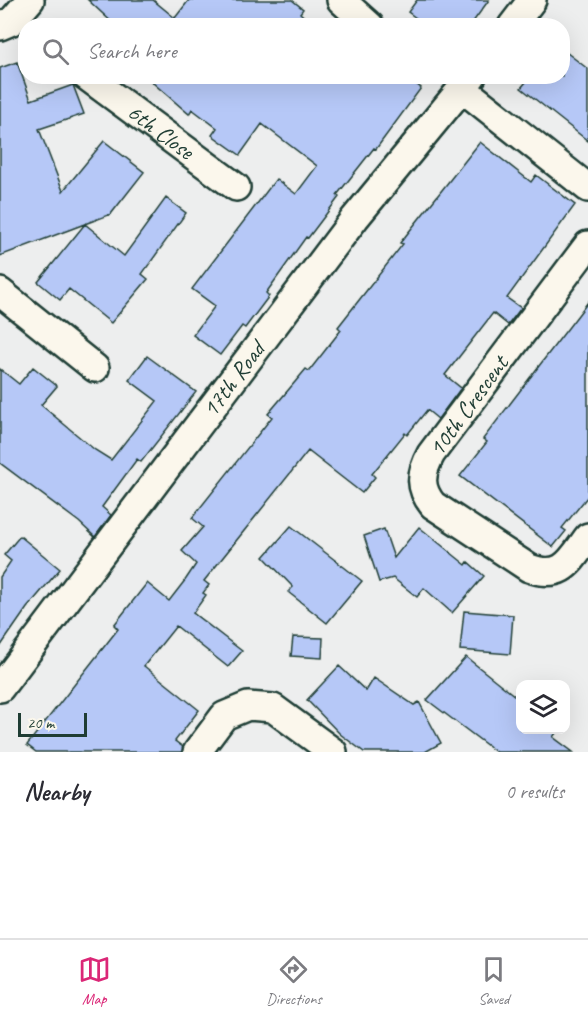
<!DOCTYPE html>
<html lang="en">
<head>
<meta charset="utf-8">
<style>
	:root { --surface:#fff; --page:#f2f2f3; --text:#2b2b33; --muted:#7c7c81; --line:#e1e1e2; --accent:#db2777 }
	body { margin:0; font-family:Caveat,sans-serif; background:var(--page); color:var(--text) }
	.controls { position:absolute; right:18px; bottom:18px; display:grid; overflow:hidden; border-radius:12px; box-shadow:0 6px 24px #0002 }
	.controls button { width:54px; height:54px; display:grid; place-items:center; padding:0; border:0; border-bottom:2px solid var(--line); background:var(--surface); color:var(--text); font:30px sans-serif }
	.scale { position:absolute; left:18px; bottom:15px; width:69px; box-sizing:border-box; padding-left:6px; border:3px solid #1f3d34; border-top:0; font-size:16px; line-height:21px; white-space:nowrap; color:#1f3d34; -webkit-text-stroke:4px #fbf7ec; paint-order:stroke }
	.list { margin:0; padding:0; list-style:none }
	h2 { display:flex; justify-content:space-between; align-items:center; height:78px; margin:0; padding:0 24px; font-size:26px }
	h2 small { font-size:20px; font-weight:400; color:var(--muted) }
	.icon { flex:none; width:33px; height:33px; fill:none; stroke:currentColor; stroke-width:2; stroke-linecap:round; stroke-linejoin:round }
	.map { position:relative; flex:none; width:588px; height:752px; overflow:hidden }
	.search { position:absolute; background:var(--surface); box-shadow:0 6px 24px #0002; left:18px; right:18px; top:18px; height:66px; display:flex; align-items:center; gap:15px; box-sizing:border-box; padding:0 21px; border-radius:24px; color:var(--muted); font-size:22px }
	.sheet { height:186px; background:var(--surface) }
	nav { display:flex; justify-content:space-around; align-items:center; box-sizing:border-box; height:84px; border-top:2px solid var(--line); background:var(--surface); font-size:16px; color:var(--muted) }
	nav a { display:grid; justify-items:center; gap:3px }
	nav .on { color:var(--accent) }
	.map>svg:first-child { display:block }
</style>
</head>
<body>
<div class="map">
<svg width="588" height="752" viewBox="0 0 588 752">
	<rect width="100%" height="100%" fill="#edeeee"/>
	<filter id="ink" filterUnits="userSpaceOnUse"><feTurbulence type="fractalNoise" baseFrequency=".0167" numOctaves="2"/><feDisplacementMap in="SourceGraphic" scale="12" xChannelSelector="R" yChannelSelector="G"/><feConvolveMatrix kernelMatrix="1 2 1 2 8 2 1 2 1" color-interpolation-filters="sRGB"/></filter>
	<g filter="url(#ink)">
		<!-- building -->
		<path fill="#b6c8f7" stroke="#1f3d34" stroke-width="1.5" d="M88,0H153L175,18L189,0H292L303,9L300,13L314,26H116Z
			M417,0H489L470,26H409L416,18L408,12Z
			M562,49L588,69V141L521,88L531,76H562Z
			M17,62L31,100L73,85L84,114L39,129L63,191L104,141L144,172L111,214L0,256V68Z
			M145,76H406L421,88L376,149L374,148L337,195L339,197L308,238L306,237L266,293L269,296L245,328L242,326L220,355L193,335L215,306L192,289L276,179L296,194L317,166L262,124L240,155L212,135L217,128L192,109L189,114Z
			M480,142L531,182L536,175L575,205L507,298L521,308L508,325L493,313L445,375L461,388L438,419L427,410L407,435L405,433L372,474L375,477L362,493L308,451L204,581L209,585L203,593L206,595L193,613L242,651L228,667L176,626L144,666L199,710L175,741L183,747L182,752H36L27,745L118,629L114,625L147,583L169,601L186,579L196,564L182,551L203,527L192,518L272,417L268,414L306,369L309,371L341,330L338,327L403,244L400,243Z
			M166,198L186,213L142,274L148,279L111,323L69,289L60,300L38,282L85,224L124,256Z
			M588,302V496L562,528L566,531L553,547L460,476L487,442L483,439Z
			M147,356L196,392L141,462L137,459L102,507L111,515L95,537L79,522L0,463V369L19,384L33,367L57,386L41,405L95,450L111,460L157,401L129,380Z
			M291,526L362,581L327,623L288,592L293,587L264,557Z
			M419,527L466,565L468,562L484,576L452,613L424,588L417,597L393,578L379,582L364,536L384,529L394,558Z
			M20,536L60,569L27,608L0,647V577L11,561L4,555Z
			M464,611L513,615L510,654L460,650Z
			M293,637L323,638L322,658L291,656Z
			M466,657L520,700V729H559L553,737L573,752H496L427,700Z
			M339,666L366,691L374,678L414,705L419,702L441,743L425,752H364L340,734L307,700Z"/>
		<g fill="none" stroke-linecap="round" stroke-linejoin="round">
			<!-- minor casing -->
			<g stroke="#1f3d34" stroke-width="32">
				<g id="minor">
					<path d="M341,0L370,26"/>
					<path d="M0,26L12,21L30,0"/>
					<path d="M512,26L532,0"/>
					<path id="s1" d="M86,76L236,187"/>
					<path d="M463,89L588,188"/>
					<path d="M588,245L431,454C420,474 419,488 433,505L529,568C563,580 570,561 588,537"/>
					<path d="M0,292L95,368"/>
					<path id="s2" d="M0,688L355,218L472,76"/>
					<path d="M197,752L224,716L248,706L273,708L333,752"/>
				</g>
			</g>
			<!-- minor -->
			<use href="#minor" stroke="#fbf7ec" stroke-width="27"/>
		</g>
	</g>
	<g text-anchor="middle" stroke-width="4.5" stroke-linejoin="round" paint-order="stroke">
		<!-- street labels -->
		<g font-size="24" fill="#1f3d34" stroke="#fbf7ec">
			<text dy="8" stroke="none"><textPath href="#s1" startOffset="93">6th Close</textPath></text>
			<text dy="8" stroke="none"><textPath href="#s2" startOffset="387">17th Road</textPath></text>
			<text transform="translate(468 406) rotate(-54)" y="8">10th Crescent</text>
		</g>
	</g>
</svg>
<div class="controls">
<button><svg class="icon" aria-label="layers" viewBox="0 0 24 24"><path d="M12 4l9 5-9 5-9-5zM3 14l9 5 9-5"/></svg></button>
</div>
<div class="scale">20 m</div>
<div class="search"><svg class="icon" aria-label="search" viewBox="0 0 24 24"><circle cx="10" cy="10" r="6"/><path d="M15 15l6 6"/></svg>Search here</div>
</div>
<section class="sheet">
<h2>Nearby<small>0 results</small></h2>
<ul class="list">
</ul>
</section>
<nav>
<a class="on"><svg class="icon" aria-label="map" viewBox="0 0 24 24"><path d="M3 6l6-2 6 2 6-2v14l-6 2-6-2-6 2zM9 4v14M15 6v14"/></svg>Map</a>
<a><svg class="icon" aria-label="directions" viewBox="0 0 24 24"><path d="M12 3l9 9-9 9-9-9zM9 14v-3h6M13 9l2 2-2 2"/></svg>Directions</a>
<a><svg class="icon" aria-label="saved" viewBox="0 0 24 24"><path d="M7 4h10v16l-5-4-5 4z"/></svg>Saved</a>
</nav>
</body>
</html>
